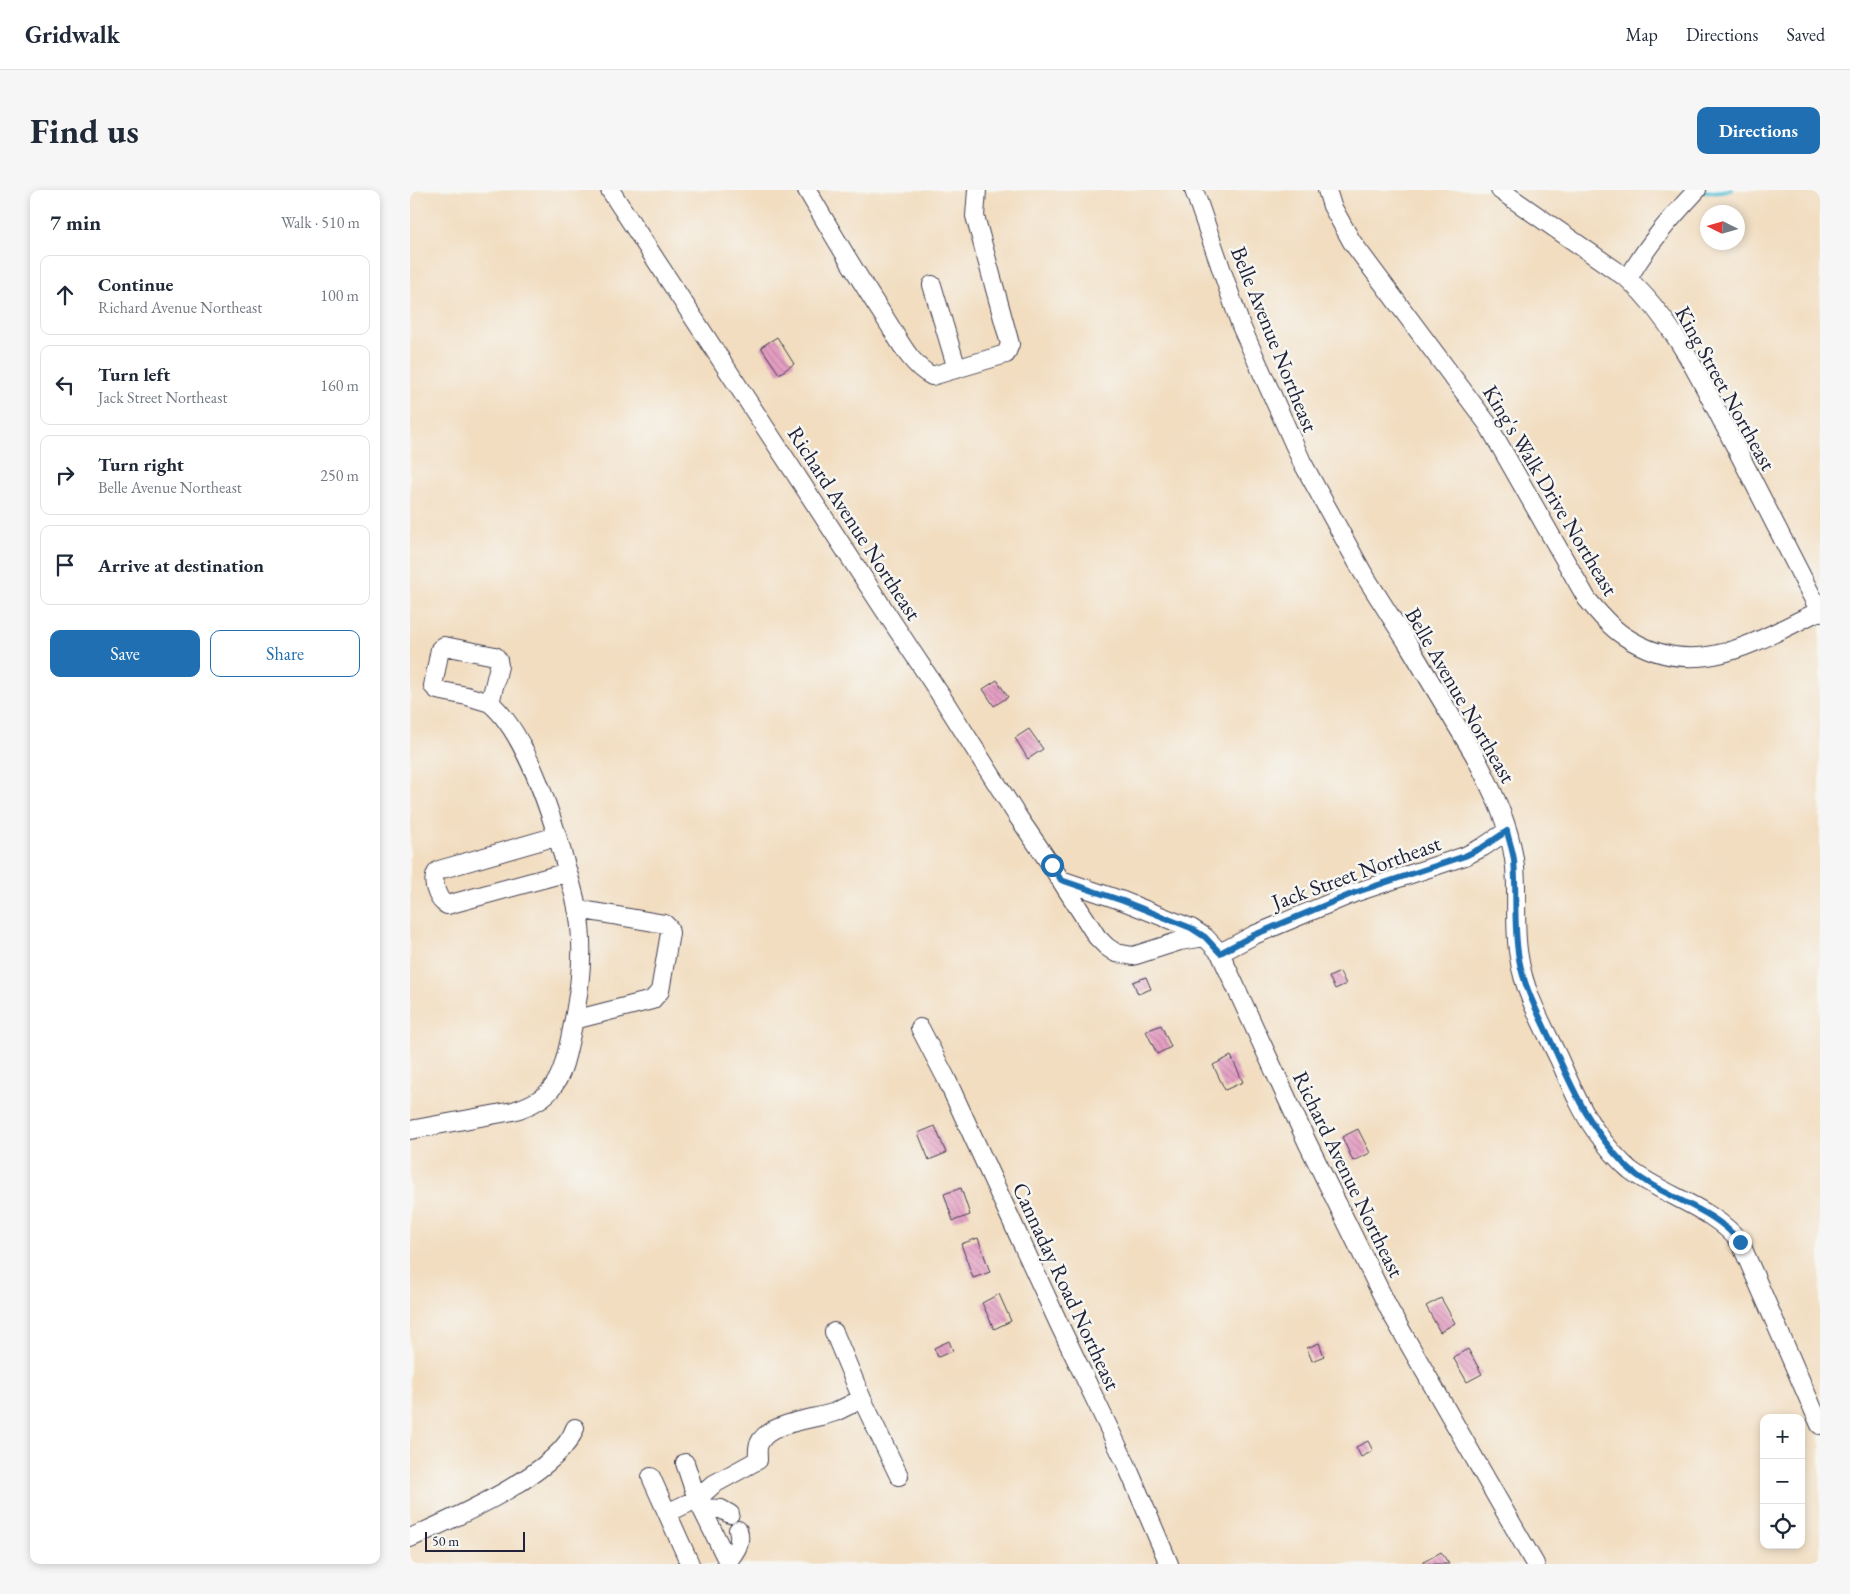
<!DOCTYPE html>
<html lang="en">
<head>
<meta charset="utf-8">
<style>
	:root { --surface:#fff; --page:#f6f6f7; --text:#1f2937; --muted:#747a83; --line:#e0e1e3; --accent:#1f6fb2 }
	body { margin:0; font-family:"EB Garamond",serif; background:var(--page); color:var(--text) }
	.controls { position:absolute; right:15px; bottom:15px; display:grid; overflow:hidden; border-radius:10px; box-shadow:0 2px 8px #0003 }
	.controls button { width:45px; height:45px; display:grid; place-items:center; padding:0; border:0; border-bottom:1px solid var(--line); background:var(--surface); color:var(--text); font:25px sans-serif }
	.compass { position:absolute; left:1290px; top:15px; width:45px; height:45px; border-radius:50%; background:var(--surface); box-shadow:0 2px 8px #0003; rotate:275deg }
	.scale { position:absolute; left:15px; bottom:12px; width:100px; box-sizing:border-box; padding-left:5px; border:2px solid #22223b; border-top:0; font-size:14px; line-height:18px; white-space:nowrap; color:#22223b; -webkit-text-stroke:4px #f6f6f2; paint-order:stroke }
	.stop { position:absolute; width:15px; height:15px; margin:-11px; border:4px solid #1f6fb2; border-radius:50%; background:#fff }
	.stop.end { background:#1f6fb2; border-color:#fff; box-shadow:0 1px 5px #0008 }
	.list { margin:0; padding:0; list-style:none }
	h2 { display:flex; justify-content:space-between; align-items:center; height:65px; margin:0; padding:0 20px; font-size:21px }
	h2 small { font-size:16px; font-weight:400; color:var(--muted) }
	.list li { display:grid; grid-template-columns:32px 1fr auto; gap:15px; align-items:center; box-sizing:border-box; height:80px; margin:0 10px 10px; padding:0 10px; border:1px solid var(--line); border-radius:10px }
	.list b { display:block; font-size:19px; white-space:nowrap }
	.list p { margin:0; font-size:16px; white-space:nowrap; color:var(--muted) }
	.list em { font-size:16px; font-style:normal; color:var(--muted) }
	.actions { display:flex; gap:10px; padding:15px 20px }
	.actions a { flex:1; padding:11px 0; border:1px solid var(--accent); border-radius:10px; text-align:center; font-size:18px; color:var(--accent) }
	.actions .main { background:var(--accent); color:#fff }
	.icon { flex:none; width:28px; height:28px; fill:none; stroke:currentColor; stroke-width:2; stroke-linecap:round; stroke-linejoin:round }
	.map { position:relative; flex:none; width:1410px; height:1374px; overflow:hidden; border-radius:10px }
	header { display:flex; align-items:center; gap:30px; box-sizing:border-box; height:70px; padding:0 25px; background:var(--surface); border-bottom:1px solid var(--line) }
	header strong { font-size:24px }
	nav { display:flex; gap:28px; margin-inline-start:auto; font-size:18px }
	.intro { display:flex; align-items:center; justify-content:space-between; box-sizing:border-box; height:120px; padding:0 30px }
	h1 { margin:0; font-size:35px }
	.button { padding:12px 22px; border-radius:10px; background:var(--accent); color:#fff; font-size:18px; font-weight:700 }
	main { display:flex; gap:30px; padding:0 30px }
	aside { flex:1; background:var(--surface); border-radius:10px; box-shadow:0 2px 8px #0003 }
	.map>svg:first-child { display:block }
</style>
</head>
<body>
<header>
<strong>Gridwalk</strong>
<nav><a>Map</a><a>Directions</a><a>Saved</a></nav>
</header>
<div class="intro"><h1>Find us</h1><a class="button">Directions</a></div>
<main>
<aside>
<h2>7 min<small>Walk · 510 m</small></h2>
<ul class="list">
<li><svg class="icon" aria-label="ahead" viewBox="0 0 24 24"><path d="M12 20V5M6 11l6-6 6 6"/></svg><div><b>Continue</b><p>Richard Avenue Northeast</p></div><em>100 m</em></li>
<li><svg class="icon" aria-label="left" viewBox="0 0 24 24"><path d="M17 20v-9H6M10 6l-5 5 5 5"/></svg><div><b>Turn left</b><p>Jack Street Northeast</p></div><em>160 m</em></li>
<li><svg class="icon" aria-label="right" viewBox="0 0 24 24"><path d="M7 20v-9h11M14 6l5 5-5 5"/></svg><div><b>Turn right</b><p>Belle Avenue Northeast</p></div><em>250 m</em></li>
<li><svg class="icon" aria-label="arrive" viewBox="0 0 24 24"><path d="M6 21V4h12l-3 4 3 4H6"/></svg><div><b>Arrive at destination</b></div></li>
</ul>
<div class="actions"><a class="main">Save</a><a>Share</a></div>
</aside>
<div class="map">
<svg width="1410" height="1374" viewBox="0 0 1410 1374">
	<defs>
		<pattern id="building-back-hatch" width="6" height="6" patternUnits="userSpaceOnUse" patternTransform="scale(1.25)"><rect width="6" height="6" fill="#e59fc3"/><path d="M-1 5l2 2M0 0l6 6M5-1l2 2" fill="none" stroke="#b981a0"/></pattern>
	</defs>
	<rect width="100%" height="100%" fill="#f6f6f2"/>
	<filter id="ink" filterUnits="userSpaceOnUse"><feTurbulence type="fractalNoise" baseFrequency=".02" numOctaves="2"/><feDisplacementMap in="SourceGraphic" scale="10" xChannelSelector="R" yChannelSelector="G"/><feConvolveMatrix kernelMatrix="1 2 1 2 8 2 1 2 1" color-interpolation-filters="sRGB"/></filter>
	<filter id="wash" filterUnits="userSpaceOnUse"><feTurbulence type="fractalNoise" baseFrequency=".0096" numOctaves="4" result="noise"/><feDisplacementMap in="SourceGraphic" scale="20" xChannelSelector="R" yChannelSelector="G"/><feGaussianBlur stdDeviation="1.12" result="paint"/><feColorMatrix in="noise" values="0 0 0 0 0 0 0 0 0 0 0 0 0 0 0 0 0 1.4 0 .05"/><feComposite in="paint" operator="in"/></filter>
	<g filter="url(#wash)">
		<rect width="100%" height="100%" fill="#f2ddc0"/>
		<g fill="none" stroke-linecap="round" stroke-linejoin="round">
			<!-- stream -->
			<path stroke="#56bdd3" stroke-width="4" d="M1293,1L1304,2L1321,0"/>
		</g>
		<g id="blocks">
			<!-- building -->
			<path fill="url(#building-back-hatch)" d="M367,147L384,174L369,184L351,157Z
				M587,490L598,507L584,516L573,499Z
				M619,539L633,559L618,569L605,548Z
				M930,782L936,794L925,799L919,787Z
				M736,787L741,799L728,804L723,792Z
				M751,835L761,857L747,864L736,841Z
				M821,866L833,892L815,900L803,875Z
				M525,936L536,963L519,970L508,943Z
				M948,939L960,963L943,971L932,947Z
				M551,998L560,1025L543,1031L534,1004Z
				M568,1048L580,1082L563,1088L551,1054Z
				M589,1104L601,1131L584,1139L572,1113Z
				M1031,1108L1045,1133L1030,1142L1016,1116Z
				M539,1151L543,1161L528,1167L524,1158Z
				M909,1153L914,1166L902,1171L897,1158Z
				M1058,1159L1072,1184L1057,1192L1043,1167Z
				M958,1251L963,1261L951,1267L946,1257Z
				M1031,1362L1039,1374H1010Z"/>
		</g>
	</g>
	<g filter="url(#ink)">
		<use href="#blocks" fill-opacity="0" stroke="#413e4f" stroke-width="1"/>
		<g fill="none" stroke-linecap="round" stroke-linejoin="round">
			<!-- minor casing -->
			<g stroke="#413e4f" stroke-width="20">
				<path id="minor" d="M200,0L473,418L528,501L606,624L641,675L687,747L697,757L706,763L723,766L770,751L795,747
					M397,0C422,43 447,86 475,128C488,148 500,175 522,186L596,164L600,154L565,26L567,0
					M784,0L831,136L892,272L953,383L998,454L1065,566C1081,598 1099,633 1104,669C1109,701 1103,735 1109,767C1114,803 1134,837 1149,869C1160,893 1170,919 1185,940C1195,954 1207,969 1220,980C1256,1007 1302,1017 1330,1052L1410,1235
					M917,0L922,16L942,52L1077,233L1177,409C1188,422 1200,437 1214,446C1284,493 1345,452 1409,421
					M1090,0L1218,89C1266,133 1293,195 1323,252C1352,309 1381,365 1410,422
					M1218,89C1236,56 1261,28 1287,0
					M522,95L547,179
					M34,456L85,466L88,470L89,476L80,513L57,506L27,500L23,496L30,459Z
					M147,646L29,680C19,688 27,710 37,715L158,682
					M651,690L713,711L781,738L795,747L810,763L898,954L980,1121L1125,1374
					M810,763L844,745L944,703L1055,666L1073,657L1097,641
					M164,830L242,810L250,801L260,743L259,738L255,734L167,719
					M510,838L536,888L649,1134L717,1276L759,1374
					M0,940L103,921C116,917 133,910 142,898C153,884 156,866 160,849C168,811 174,774 170,736C168,713 160,691 154,669C141,624 116,543 80,513
					M452,1209L489,1286
					M275,1273L287,1309L319,1374
					M241,1287L280,1374
					M292,1318L311,1319L320,1324
					M257,1323L287,1309L304,1294L348,1270C348,1265 347,1258 349,1254C358,1232 404,1230 425,1222C434,1218 443,1213 452,1209L424,1142
					M0,1348C42,1329 150,1283 165,1238
					M318,1371C326,1361 332,1353 328,1340"/>
			</g>
			<!-- minor -->
			<use href="#minor" stroke="#fff" stroke-width="18"/>
		</g>
	</g>
	<g fill="none" stroke-linecap="round" stroke-linejoin="round" filter="url(#ink)">
		<!-- route -->
		<path stroke="#1f6fb2" stroke-width="6" d="M642,675L651,690L713,711L781,738L795,747L810,763L844,745L944,703L1055,666L1073,657L1097,641C1099,651 1103,661 1104,670C1107,703 1103,736 1109,769C1114,797 1128,823 1140,849C1162,897 1178,937 1215,975C1248,1008 1300,1014 1330,1052"/>
	</g>
	<g text-anchor="middle" stroke-width="5" stroke-linejoin="round" paint-order="stroke">
		<!-- street labels -->
		<g font-size="22" fill="#22223b" stroke="#f6f6f2">
			<text transform="translate(865 149) rotate(68)" y="8">Belle Avenue Northeast</text>
			<text transform="translate(1316 198) rotate(61)" y="8">King Street Northeast</text>
			<text transform="translate(1141 300) rotate(59)" y="8">King's Walk Drive Northeast</text>
			<text transform="translate(445 333) rotate(57)" y="8">Richard Avenue Northeast</text>
			<text transform="translate(1051 505) rotate(60)" y="8">Belle Avenue Northeast</text>
			<text transform="translate(946 682) rotate(-20)" y="8">Jack Street Northeast</text>
			<text transform="translate(939 984) rotate(64)" y="8">Richard Avenue Northeast</text>
			<text transform="translate(657 1096) rotate(65)" y="8">Cannaday Road Northeast</text>
		</g>
	</g>
</svg>
<div class="controls">
<button>+</button>
<button>−</button>
<button><svg class="icon" aria-label="locate" viewBox="0 0 24 24"><circle cx="12" cy="12" r="6"/><path d="M12 2v4M12 18v4M2 12h4M18 12h4"/></svg></button>
</div>
<svg class="compass" viewBox="-18 -18 36 36"><path d="M0-13l5 13h-10z" fill="#e53935"/><path d="M0 13l5-13h-10z" fill="#747a83"/></svg>
<div class="scale">50 m</div>
<div class="stop" style="left:642px;top:675px"></div>
<div class="stop end" style="left:1330px;top:1052px"></div>
</div>
</main>
</body>
</html>
